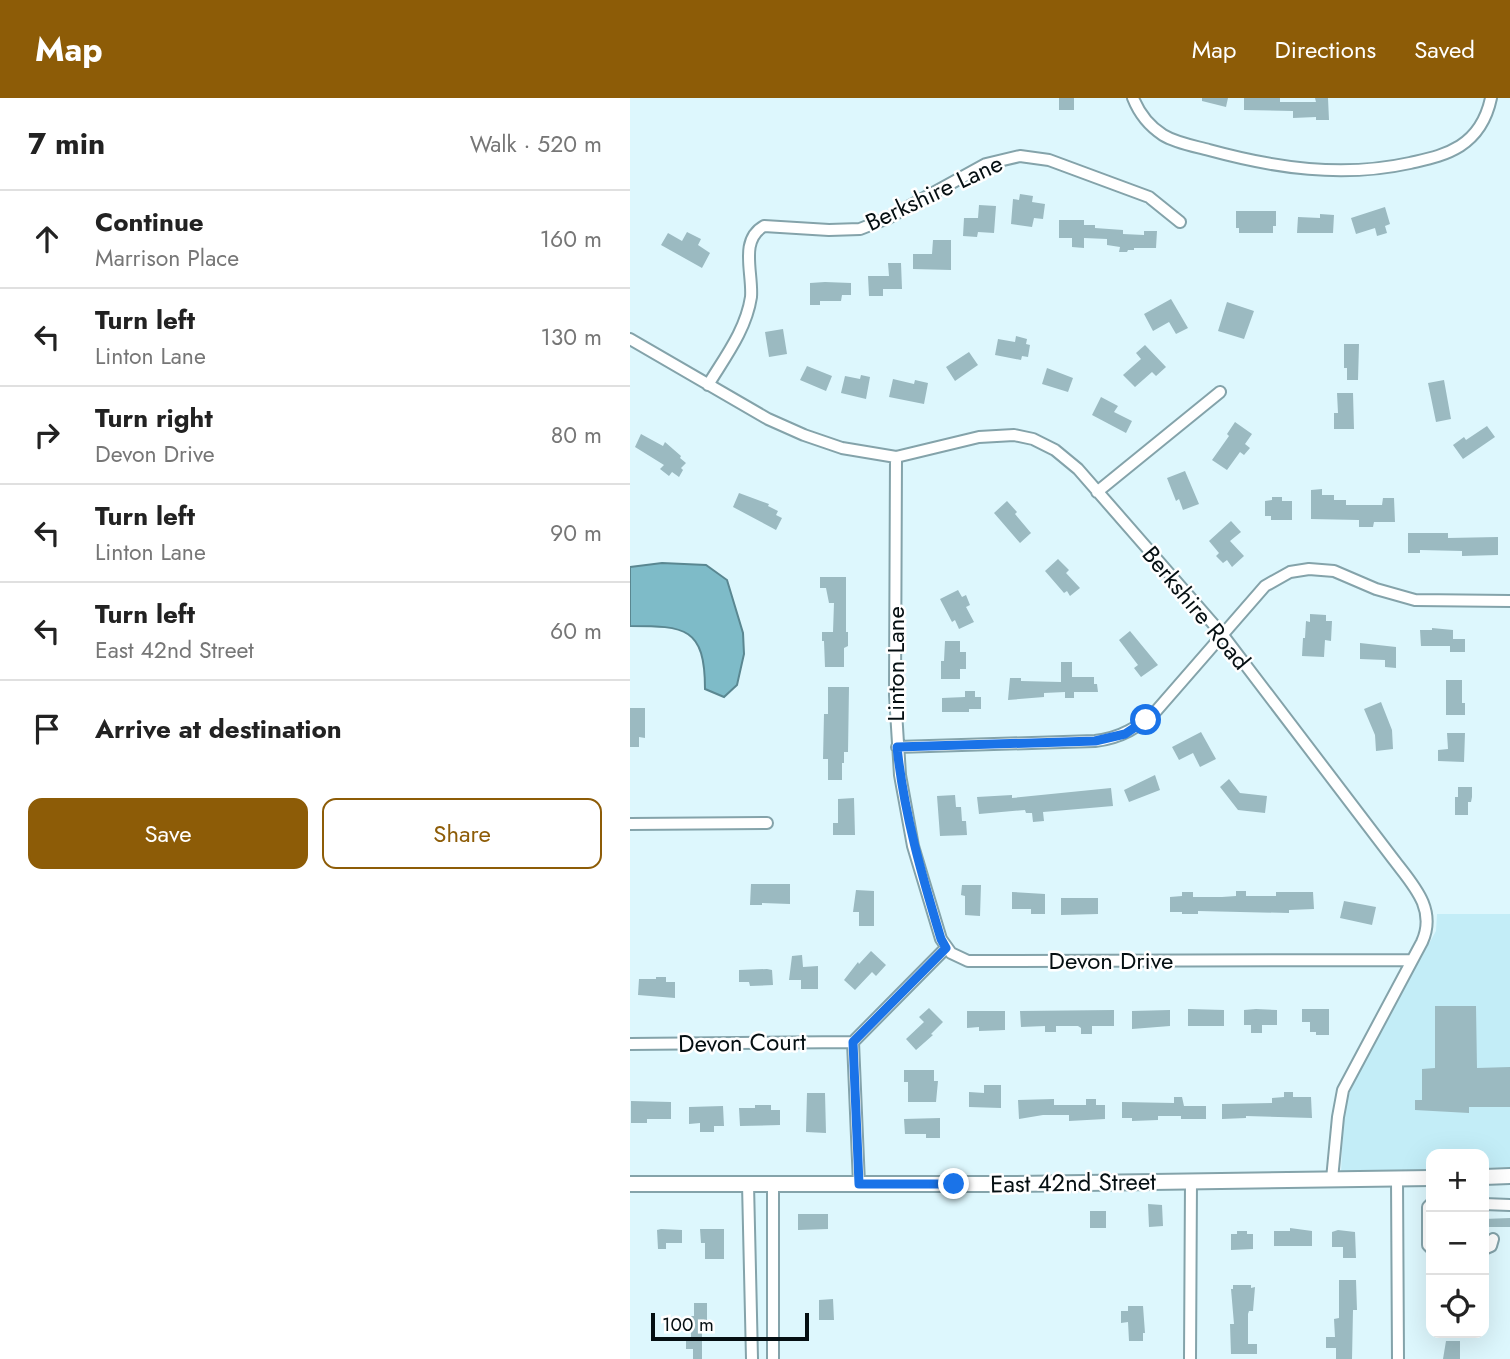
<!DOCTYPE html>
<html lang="en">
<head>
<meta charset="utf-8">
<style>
	:root { --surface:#fff; --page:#f2f2f2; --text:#222; --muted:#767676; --line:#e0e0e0; --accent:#8d5c07 }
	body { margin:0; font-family:Jost,sans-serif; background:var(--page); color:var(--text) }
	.controls { position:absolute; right:21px; bottom:21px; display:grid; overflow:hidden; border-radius:14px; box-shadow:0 7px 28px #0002 }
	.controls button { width:63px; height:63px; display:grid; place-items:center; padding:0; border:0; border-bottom:2px solid var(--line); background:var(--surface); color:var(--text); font:35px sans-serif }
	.scale { position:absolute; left:21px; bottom:18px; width:158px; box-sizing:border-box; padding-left:7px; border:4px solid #050f12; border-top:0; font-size:19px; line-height:24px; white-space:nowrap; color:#050f12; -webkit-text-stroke:5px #fff; paint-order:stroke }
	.stop { position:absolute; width:21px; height:21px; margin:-16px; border:5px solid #1a73e8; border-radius:50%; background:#fff }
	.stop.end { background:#1a73e8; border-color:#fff; box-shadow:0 2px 7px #0008 }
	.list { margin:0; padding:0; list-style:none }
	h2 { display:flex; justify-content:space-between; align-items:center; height:91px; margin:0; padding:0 28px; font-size:30px }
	h2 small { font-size:23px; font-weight:400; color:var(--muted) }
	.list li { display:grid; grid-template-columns:46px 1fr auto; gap:21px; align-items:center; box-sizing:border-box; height:98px; padding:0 28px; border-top:2px solid var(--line) }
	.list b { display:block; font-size:26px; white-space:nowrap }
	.list p { margin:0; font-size:23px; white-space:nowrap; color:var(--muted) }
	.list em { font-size:23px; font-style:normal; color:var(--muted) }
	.actions { display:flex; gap:14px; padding:21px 28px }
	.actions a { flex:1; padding:16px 0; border:2px solid var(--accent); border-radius:14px; text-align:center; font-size:24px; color:var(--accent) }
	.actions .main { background:var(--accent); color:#fff }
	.icon { flex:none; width:38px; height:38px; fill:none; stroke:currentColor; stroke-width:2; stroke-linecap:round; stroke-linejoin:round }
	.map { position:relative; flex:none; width:880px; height:1261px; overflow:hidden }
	header { display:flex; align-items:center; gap:42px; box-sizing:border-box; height:98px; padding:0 35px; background:var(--accent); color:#fff }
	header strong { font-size:33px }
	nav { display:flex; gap:38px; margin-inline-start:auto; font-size:24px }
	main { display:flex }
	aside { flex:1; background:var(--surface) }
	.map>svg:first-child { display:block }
</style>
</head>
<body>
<header>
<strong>Map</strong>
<nav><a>Map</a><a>Directions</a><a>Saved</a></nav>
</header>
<main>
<aside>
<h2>7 min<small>Walk · 520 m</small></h2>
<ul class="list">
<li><svg class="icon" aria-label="ahead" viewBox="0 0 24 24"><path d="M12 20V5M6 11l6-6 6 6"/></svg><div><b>Continue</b><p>Marrison Place</p></div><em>160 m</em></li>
<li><svg class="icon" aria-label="left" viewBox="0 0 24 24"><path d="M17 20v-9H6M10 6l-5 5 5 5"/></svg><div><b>Turn left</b><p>Linton Lane</p></div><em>130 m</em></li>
<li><svg class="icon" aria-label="right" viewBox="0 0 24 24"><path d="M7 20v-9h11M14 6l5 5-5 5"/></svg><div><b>Turn right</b><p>Devon Drive</p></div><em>80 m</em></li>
<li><svg class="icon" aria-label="left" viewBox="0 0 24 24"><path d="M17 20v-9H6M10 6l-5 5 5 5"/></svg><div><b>Turn left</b><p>Linton Lane</p></div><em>90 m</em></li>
<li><svg class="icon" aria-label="left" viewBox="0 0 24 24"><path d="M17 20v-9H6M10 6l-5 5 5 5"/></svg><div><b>Turn left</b><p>East 42nd Street</p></div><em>60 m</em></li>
<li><svg class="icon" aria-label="arrive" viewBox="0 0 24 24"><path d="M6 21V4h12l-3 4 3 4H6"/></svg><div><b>Arrive at destination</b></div></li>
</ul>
<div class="actions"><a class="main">Save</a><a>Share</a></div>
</aside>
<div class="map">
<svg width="880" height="1261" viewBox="0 0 880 1261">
	<rect width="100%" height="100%" fill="#ddf7fd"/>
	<!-- built -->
	<path fill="#c3edf7" d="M807,816H880V1069L854,1070V1056H801V1072L711,1075L713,1028L718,999L730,970L806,833Z"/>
	<!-- water -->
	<path fill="#7ebbc8" stroke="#5a8791" stroke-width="2" d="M32,465L76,467L97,482L113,535L114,556L107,587L94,599L75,591C75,529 55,528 0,528V469Z"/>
	<!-- building -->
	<path fill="#9bbac1" d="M429,0H444V12H429Z
		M572,0H598L596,9L572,3Z
		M614,0H650V4H686L685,0H698L699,22H686V19L663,20V13L614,12Z
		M390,96L403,98L402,104L415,106L413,121L404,120L402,129L381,126L383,101L389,102Z
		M349,107L366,108L364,135L348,134L347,139L333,138L334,120H348Z
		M755,109L760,126L755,128L757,135L747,138L745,130L726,136L721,120Z
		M606,113H646V128H643V135H609V130H606Z
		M690,116L704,117L703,135H667L668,119L690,120Z
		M429,122H454V127H465V130L493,132V136L514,137V133H527L526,150H504V152H498L497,154H489L490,149L477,147V141L454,140V150L442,149V140H429Z
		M57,134L71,141L68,147L80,155L72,170L31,147L38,135L52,143Z
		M303,142H321V172L283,171V156H302Z
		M258,165H271L272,191H253V198H239L238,178H259Z
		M195,184L221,185V197H212L211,203H190V207H180V185Z
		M541,201L558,230L546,236L539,224L523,233L514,216Z
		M597,204L624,213L614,241L588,233Z
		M153,231L157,256L139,259L135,234Z
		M386,238L397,241L396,246L400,247L398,259L392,258L391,262L365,257L368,241L385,244Z
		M714,246H729L728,282H717V270H714Z
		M515,247L536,269L526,278L522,274L505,289L493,277L511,261L506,255Z
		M339,254L348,267L325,283L316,269Z
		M177,268L202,278L196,293L170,282Z
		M417,270L443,280L438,294L412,286Z
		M231,277L240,279L236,301L211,295L215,278L230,281Z
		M263,281L284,286L285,282L298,285L294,306L259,299Z
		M814,282L821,321L806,324L798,285Z
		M707,295H723L724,331H704V315H708Z
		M471,299L488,308L484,314L502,323L496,335L462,317Z
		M605,324L622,336L615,346L620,350L614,357L610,354L597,372L582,362L599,338L597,336Z
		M857,328L865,339L833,361L823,347L834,339L836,342Z
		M11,336L33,348L35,344L51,358L50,360L56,365L51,370L53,372L49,379L42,374L39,378L30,371L34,367L5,349Z
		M555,373L569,406L553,412L549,401L546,403L537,380Z
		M692,391V397H704V402H716V407H752L753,400H764L765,424H744L743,429H729V422L681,421V392Z
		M109,395L139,406L138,408L148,413L146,417L152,420L146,432L103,409Z
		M642,399H652V403H662V422H641V418H635V403L642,402Z
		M377,403L387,414L385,416L401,435L390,445L364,415Z
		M601,423L611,434L600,443L614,458L602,469L597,462L593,465L586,458L589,455L579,443Z
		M778,435H818V440L868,439V457L832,458V453L790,452V455H778Z
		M428,461L439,472L436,475L450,490L440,498L437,493L434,495L415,473Z
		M190,479H216V534H218V548L214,550V569H195L194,543H192V534H203L204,505H199L196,490H190Z
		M328,492L332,499L336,497L340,507L336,509L344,524L329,531L325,522L322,524L310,501Z
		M680,516L696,517V523H702L701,543L695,542L694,559L672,558L673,540H675L676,523L680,524Z
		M802,530L823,532V541H835V554H820V548H791L790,532H802Z
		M500,533L528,567L511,579L504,570L508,567L489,542Z
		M315,543H330V554H336V571H330V581H311V563H314Z
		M730,545L766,549V570L755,569V562L730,561Z
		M431,564H442V579H464V586H467L468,594H444V600H435V594L414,595V599L378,602L380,580H391V583L431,584Z
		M816,582H832V605H835V617H816Z
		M198,589H219L218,654H214V665H212V682H198V661H193L194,616H198Z
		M335,593H345V599H351V611H339V614H312V600L335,599Z
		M751,604L762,632L763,651L746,653L745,637L734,611Z
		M0,610H15V640L9,639V649H0Z
		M571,634L586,661L570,669L563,655L549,662L542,649Z
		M817,635H835L834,664L808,663V652L818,651Z
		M525,677L530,692L499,704L494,692Z
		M599,681L610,695L637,698L635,715L608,712L590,689Z
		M828,689H842V699L841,704H838V717H825V699H828Z
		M481,690L483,708L413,714L414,723L403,724L402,715H396L395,712L349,716L347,699L382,697V700Z
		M325,697L326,709H331L332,723H336L337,737L310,738L307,698Z
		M224,700L225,737H203V725H208V701Z
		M121,786H160V806L132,805V807H120Z
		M332,787H351L350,818L335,817V798L331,797Z
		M226,792L244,793V828H229V814H223Z
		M606,793H616V798H646V794H683L684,811L659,812V815L568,813V816H552V814H540V799L552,798V794H563V799H592L606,798Z
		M382,794L415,796V816H401V811H382Z
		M431,800H468V816L431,817Z
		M714,803L746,809L742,827L710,820Z
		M241,853L256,867L246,878L242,874L225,892L214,882L228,864L229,866Z
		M172,857L173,869L188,868V891H171V882H159L162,858Z
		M137,871L142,872L143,887L120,888L119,884H109V872Z
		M26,879H36V884H45V900L8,897L9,881H26Z
		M805,908H846L847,970L880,969V1009H839V1015L785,1012V1002H792V971L805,970Z
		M299,910L313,924L301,936L303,937L286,952L276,941L294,924L289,919Z
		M558,911L594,912V928H558Z
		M626,911L647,912V927H632V935H621V927H614V912Z
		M672,911H699V937H686V934H680V924H672Z
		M484,912V928H462V936H451V930L448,928H426V934H415V928L391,929L390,913Z
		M540,912V928L502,931V913Z
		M337,913H375V932L349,933V929L337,930Z
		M274,972H304V983H308L306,1004H278V984H274Z
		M354,987H371V1010L339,1009V994L354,995Z
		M654,994H663V999H681L682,1020L616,1018V1020L592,1021V1006L642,1005V1000L654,999Z
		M177,995H195L196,1035L176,1034Z
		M544,999H552L554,1008H576V1021H551V1018H528V1022L502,1023V1020H492V1004L544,1005Z
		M424,1001V1007H456V1001H466V1007H475V1021L439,1023V1017H413L389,1021L388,1002Z
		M1,1003L41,1004V1021H17V1025H1Z
		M125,1007H141V1012H150V1027L110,1028L109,1010H125Z
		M93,1008L94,1028H84V1034H70V1025L59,1026V1009Z
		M310,1020V1040H296V1036H275L274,1021Z
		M518,1106L532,1107L533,1128L519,1129Z
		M460,1113H476V1130H460Z
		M168,1116H198V1131L168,1132Z
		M880,1120V1129H854V1121Z
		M660,1130L682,1133V1148H644V1133H660Z
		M31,1131L52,1132V1145H36V1151H28L27,1132Z
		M70,1131H94V1161H75V1145H71Z
		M708,1132L725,1134L726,1160H713V1149H702V1134Z
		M607,1133H617V1136H623V1151L601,1152V1136H607Z
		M709,1182H726L727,1212H723L722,1261H706V1250H696V1239H705L704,1221L709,1220Z
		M603,1187H621V1190L625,1189L623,1213H619L618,1216V1246H627V1256H601L600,1226H604L601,1191H603Z
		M203,1201L204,1222H189V1202Z
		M64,1205H77V1234H72V1261H63V1251H56V1242H61V1218H64Z
		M498,1208H513L515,1235H513V1243H499L498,1224L491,1225V1213H498Z
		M816,1243H830V1261H813Z"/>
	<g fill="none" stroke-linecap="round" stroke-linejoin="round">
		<!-- minor casing -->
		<g stroke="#84a3aa" stroke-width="14">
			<path id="minor" d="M503,0C509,15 519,28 533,37C546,45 564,48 579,52C645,70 712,80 780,65C797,61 814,58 830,48C847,37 857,19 861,0
				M0,241L138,321L174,337L212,350L266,359L349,339L384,337L403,341L425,352L448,371L592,536L764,762C783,787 807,811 792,844L713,992L708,1019L702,1081
				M78,287C95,259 116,232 121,199C123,175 109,142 134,128L199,132L230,131L258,120L356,66L390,58L419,62L519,99L550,124
				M266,359L265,597L270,677L283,748L311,841L321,855L338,863L782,862
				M467,394L590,294
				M267,649L465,643C491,640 509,629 527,612L635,488L660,474L679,471L704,473L746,491L785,502L880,503
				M0,726L137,725
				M223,944L229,1086
				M223,944L316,850
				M0,946L223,944
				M767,1080L768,1261
				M118,1086L122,1261
				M143,1086V1261
				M801,1106L798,1109V1147L801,1150
				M854,1106L880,1107
				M854,1151L861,1148L863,1141
				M560,1261L561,1083"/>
		</g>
		<!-- tertiary casing -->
		<g stroke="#84a3aa" stroke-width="18">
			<path id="tertiary" d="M854,1079L880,1078
				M0,1086H385L801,1080"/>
		</g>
		<!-- minor -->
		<use href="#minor" stroke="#fff" stroke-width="10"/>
		<!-- tertiary -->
		<use href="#tertiary" stroke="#fff" stroke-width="14"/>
	</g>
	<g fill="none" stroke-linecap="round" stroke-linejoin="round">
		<!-- route -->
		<path stroke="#1a73e8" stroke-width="9" d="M324,1086H229L223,944L316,850L311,841C292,778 274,716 267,649L465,643L495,636L516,622"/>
	</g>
	<g text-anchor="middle" stroke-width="5" stroke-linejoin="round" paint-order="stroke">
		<!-- street labels -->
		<g font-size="24" fill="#050f12" stroke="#fff">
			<text transform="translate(304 95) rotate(-25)" y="8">Berkshire Lane</text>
			<text transform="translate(566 510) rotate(50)" y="8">Berkshire Road</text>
			<text transform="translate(266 566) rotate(-90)" y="8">Linton Lane</text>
			<text x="481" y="871">Devon Drive</text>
			<text transform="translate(112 945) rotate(-1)" y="8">Devon Court</text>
			<text transform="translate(443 1085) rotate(-1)" y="8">East 42nd Street</text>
		</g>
	</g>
</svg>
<div class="controls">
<button>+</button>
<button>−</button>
<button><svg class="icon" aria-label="locate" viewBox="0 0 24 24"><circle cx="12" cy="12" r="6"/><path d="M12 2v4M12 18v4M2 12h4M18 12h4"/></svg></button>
</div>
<div class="scale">100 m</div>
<div class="stop" style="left:516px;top:622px"></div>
<div class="stop end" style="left:324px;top:1086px"></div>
</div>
</main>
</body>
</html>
